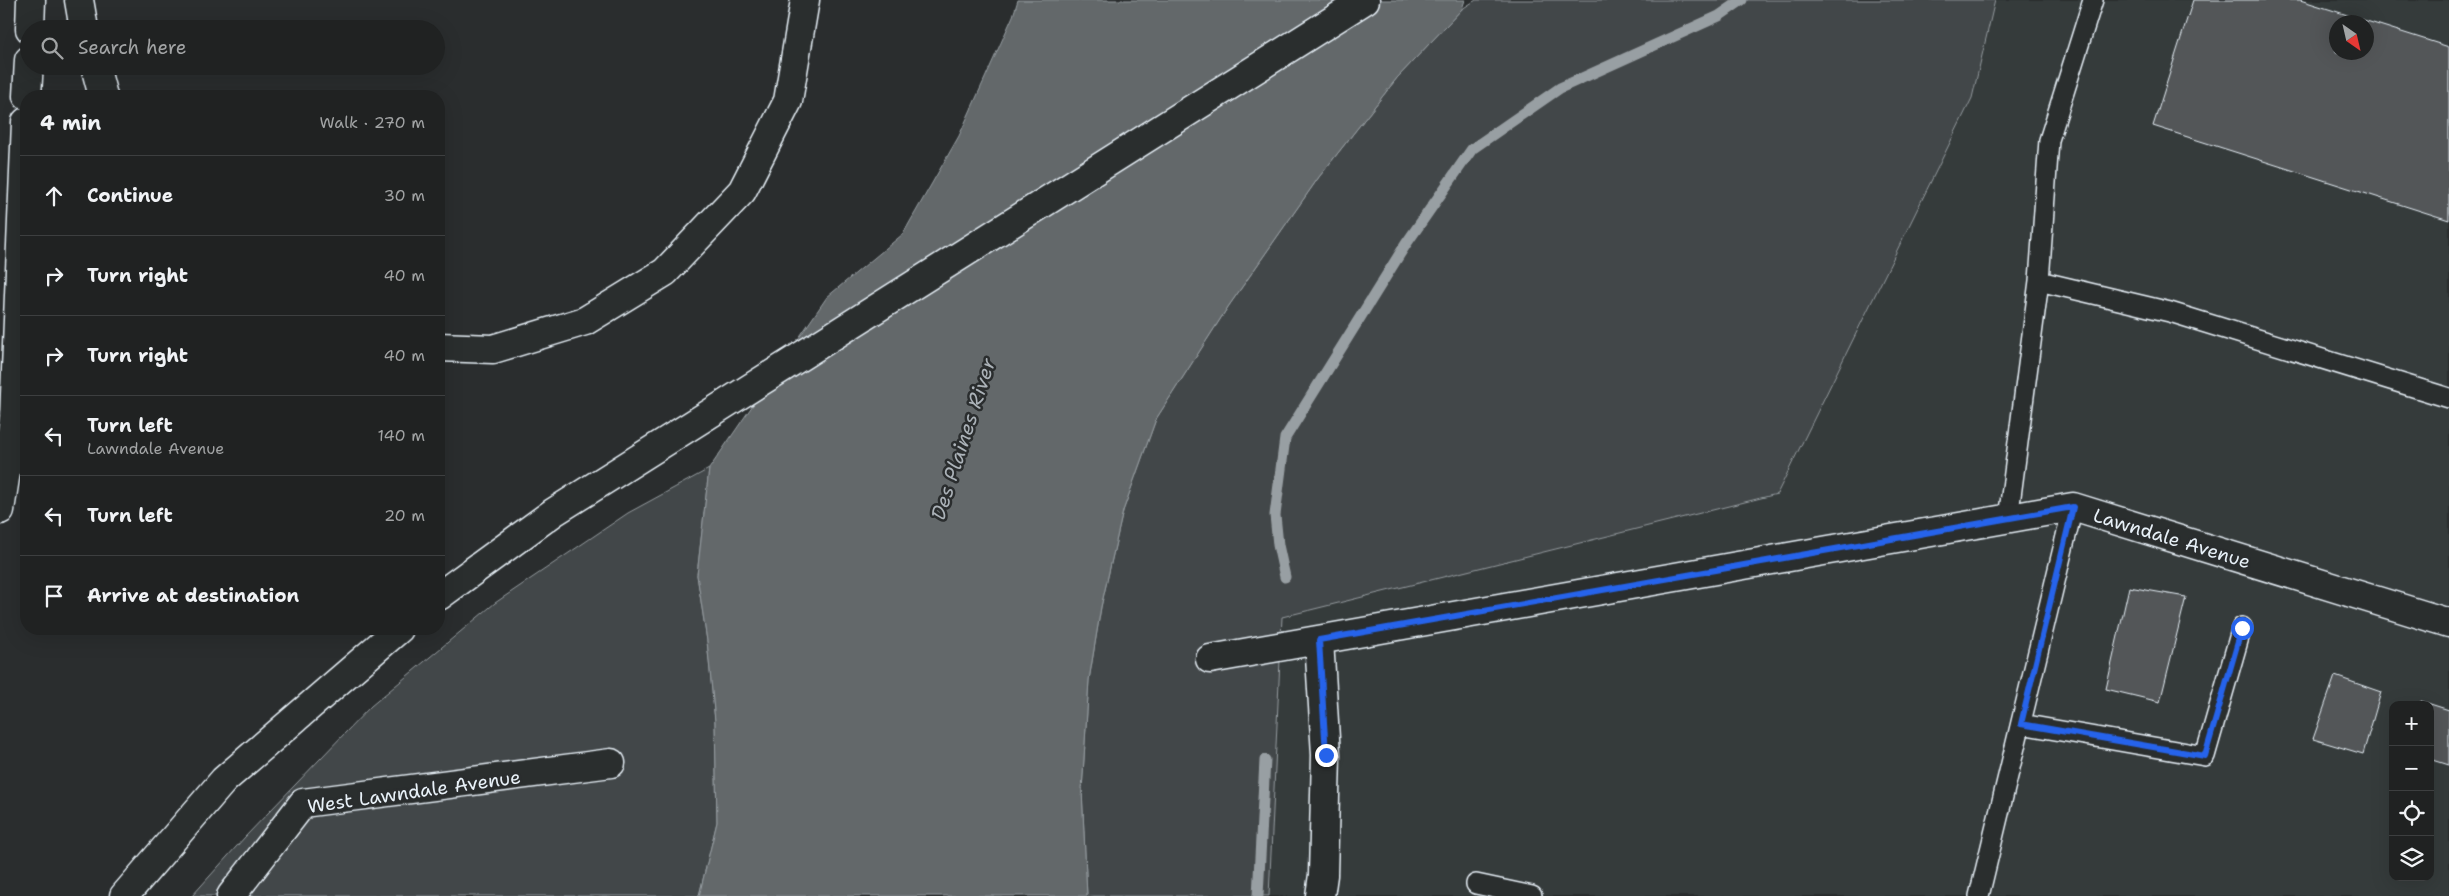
<!DOCTYPE html>
<html lang="en">
<head>
<meta charset="utf-8">
<style>
	:root { --surface:#202222; --page:#2d2f2f; --text:#f1f3f6; --muted:#a2a4a5; --line:#3d3f40 }
	body { margin:0; font-family:"Shantell Sans",sans-serif; background:var(--page); color:var(--text) }
	.controls { position:absolute; right:15px; bottom:15px; display:grid; overflow:hidden; border-radius:10px; box-shadow:0 5px 20px #0002 }
	.controls button { width:45px; height:45px; display:grid; place-items:center; padding:0; border:0; border-bottom:1px solid var(--line); background:var(--surface); color:var(--text); font:25px sans-serif }
	.compass { position:absolute; left:2329px; top:15px; width:45px; height:45px; border-radius:50%; background:var(--surface); box-shadow:0 5px 20px #0002; rotate:146deg }
	.stop { position:absolute; width:15px; height:15px; margin:-11px; border:4px solid #2563eb; border-radius:50%; background:#fff }
	.stop.end { background:#2563eb; border-color:#fff; box-shadow:0 1px 5px #0008 }
	.list { margin:0; padding:0; list-style:none }
	h2 { display:flex; justify-content:space-between; align-items:center; height:65px; margin:0; padding:0 20px; font-size:21px }
	h2 small { font-size:16px; font-weight:400; color:var(--muted) }
	.list li { display:grid; grid-template-columns:32px 1fr auto; gap:15px; align-items:center; box-sizing:border-box; height:80px; padding:0 20px; border-top:1px solid var(--line) }
	.list b { display:block; font-size:19px; white-space:nowrap }
	.list p { margin:0; font-size:16px; white-space:nowrap; color:var(--muted) }
	.list em { font-size:16px; font-style:normal; color:var(--muted) }
	.icon { flex:none; width:28px; height:28px; fill:none; stroke:currentColor; stroke-width:2; stroke-linecap:round; stroke-linejoin:round }
	.map { position:relative; flex:none; width:2449px; height:896px; overflow:hidden }
	.search { position:absolute; background:var(--surface); box-shadow:0 5px 20px #0002; left:20px; top:20px; width:425px; height:55px; display:flex; align-items:center; gap:12px; box-sizing:border-box; padding:0 18px; border-radius:28px; color:var(--muted); font-size:19px }
	.panel { position:absolute; background:var(--surface); box-shadow:0 5px 20px #0002; left:20px; top:90px; width:425px; height:545px; border-radius:20px }
	.map>svg:first-child { display:block }
</style>
</head>
<body>
<div class="map">
<svg width="2449" height="896" viewBox="0 0 2449 896">
	<rect width="100%" height="100%" fill="#2a2d2e"/>
	<filter id="ink" filterUnits="userSpaceOnUse"><feTurbulence type="fractalNoise" baseFrequency=".02" numOctaves="2"/><feDisplacementMap in="SourceGraphic" scale="10" xChannelSelector="R" yChannelSelector="G"/><feConvolveMatrix kernelMatrix="1 2 1 2 8 2 1 2 1" color-interpolation-filters="sRGB"/></filter>
	<g filter="url(#ink)">
		<!-- built -->
		<path fill="#363a3b" fill-rule="evenodd" d="M1995,0H2449V896H1269L1281,617L1777,494L1972,98ZM2336,22H2366V52H2336ZM2393,705H2430V877H2393Z"/>
		<!-- green -->
		<path fill="#424648" stroke="#959ca0" d="M1476,0H1995L1972,98L1777,494L1282,617L1269,896H1087L1082,790L1089,680L1101,607L1123,511L1156,419L1228,307L1319,177L1397,78L1462,9Z
			M709,469L697,575L707,641L715,721L717,822L699,896H192L245,837L371,706L495,603L628,513Z"/>
		<!-- water -->
		<path fill="#63686b" stroke="#989fa3" d="M1018,0H1465L1462,9L1397,78L1319,177L1228,307L1156,419L1123,511L1101,607L1089,680L1082,790L1087,896H699L717,822L715,721L707,641L697,575L709,469L827,297L903,234L959,136L1013,16Z"/>
		<g fill="none" stroke-linecap="round" stroke-linejoin="round">
			<!-- stream -->
			<path stroke="#989fa3" stroke-width="11" d="M1285,577L1278,545L1275,515L1285,438L1406,244L1472,149L1560,88L1719,16L1742,0
				M1258,896L1265,760"/>
		</g>
		<!-- building -->
		<path fill="#535759" stroke="#e8f1f8" fill-rule="evenodd" d="M2193,0H2300L2449,47V220L2153,126ZM2336,22H2366V52H2336Z
			M2129,587L2186,597L2160,702L2106,689Z
			M2335,676L2381,692L2363,754L2313,739Z
			M2421,701L2449,710V765L2430,759V705H2419Z"/>
		<g fill="none" stroke-linecap="round" stroke-linejoin="round">
			<!-- service casing -->
			<g stroke="#e8f1f8" stroke-width="22">
				<path id="service" d="M2039,281L2049,140L2093,0
					M2008,519L2039,281L2170,312L2449,398
					M2021,724L2205,756L2242,627
					M1476,884L1532,896
					M1979,896L2073,507"/>
			</g>
			<!-- minor casing -->
			<g stroke="#e8f1f8" stroke-width="31">
				<path id="minor" d="M1319,640L1326,755L1323,875L1320,896
					M1210,659L2073,507L2449,623
					M231,896L303,803L611,763"/>
			</g>
			<!-- motorway casing -->
			<g stroke="#e8f1f8" stroke-width="31">
				<path id="motorway" d="M79,0L84,29
					M30,29L31,0
					M95,66L103,96
					M27,96L29,60
					M439,347L493,349L585,321L665,272L742,191L788,101L805,0
					M0,510L14,419L26,122
					M439,596L554,512L1365,0
					M124,896L224,780L399,629"/>
			</g>
			<!-- service -->
			<use href="#service" stroke="#2a2d2e" stroke-width="19"/>
			<!-- minor -->
			<use href="#minor" stroke="#2a2d2e" stroke-width="28"/>
			<!-- motorway -->
			<use href="#motorway" stroke="#2a2d2e" stroke-width="28"/>
		</g>
	</g>
	<g fill="none" stroke-linecap="round" stroke-linejoin="round" filter="url(#ink)">
		<!-- route -->
		<path stroke="#2563eb" stroke-width="6" d="M1326,755L1319,640L2073,507L2021,724L2205,756L2242,628"/>
	</g>
	<g text-anchor="middle" stroke-width="5" stroke-linejoin="round" paint-order="stroke">
		<!-- street labels -->
		<g font-size="19" fill="#e8f1f8" stroke="#2a2d2e">
			<text transform="translate(2172 538) rotate(17)" y="7">Lawndale Avenue</text>
			<text transform="translate(414 791) rotate(-8)" y="7">West Lawndale Avenue</text>
		</g>
		<!-- water labels -->
		<g font-size="20" font-style="italic" fill="#acb3b9" stroke="#2a2d2e">
			<text transform="translate(963 439) rotate(-72)" y="7">Des Plaines River</text>
		</g>
	</g>
</svg>
<div class="controls">
<button>+</button>
<button>−</button>
<button><svg class="icon" aria-label="locate" viewBox="0 0 24 24"><circle cx="12" cy="12" r="6"/><path d="M12 2v4M12 18v4M2 12h4M18 12h4"/></svg></button>
<button><svg class="icon" aria-label="layers" viewBox="0 0 24 24"><path d="M12 4l9 5-9 5-9-5zM3 14l9 5 9-5"/></svg></button>
</div>
<svg class="compass" viewBox="-18 -18 36 36"><path d="M0-13l5 13h-10z" fill="#e53935"/><path d="M0 13l5-13h-10z" fill="#a2a4a5"/></svg>
<div class="stop" style="left:2242px;top:628px"></div>
<div class="stop end" style="left:1326px;top:755px"></div>
<div class="search"><svg class="icon" aria-label="search" viewBox="0 0 24 24"><circle cx="10" cy="10" r="6"/><path d="M15 15l6 6"/></svg>Search here</div>
<section class="panel">
<h2>4 min<small>Walk · 270 m</small></h2>
<ul class="list">
<li><svg class="icon" aria-label="ahead" viewBox="0 0 24 24"><path d="M12 20V5M6 11l6-6 6 6"/></svg><div><b>Continue</b></div><em>30 m</em></li>
<li><svg class="icon" aria-label="right" viewBox="0 0 24 24"><path d="M7 20v-9h11M14 6l5 5-5 5"/></svg><div><b>Turn right</b></div><em>40 m</em></li>
<li><svg class="icon" aria-label="right" viewBox="0 0 24 24"><path d="M7 20v-9h11M14 6l5 5-5 5"/></svg><div><b>Turn right</b></div><em>40 m</em></li>
<li><svg class="icon" aria-label="left" viewBox="0 0 24 24"><path d="M17 20v-9H6M10 6l-5 5 5 5"/></svg><div><b>Turn left</b><p>Lawndale Avenue</p></div><em>140 m</em></li>
<li><svg class="icon" aria-label="left" viewBox="0 0 24 24"><path d="M17 20v-9H6M10 6l-5 5 5 5"/></svg><div><b>Turn left</b></div><em>20 m</em></li>
<li><svg class="icon" aria-label="arrive" viewBox="0 0 24 24"><path d="M6 21V4h12l-3 4 3 4H6"/></svg><div><b>Arrive at destination</b></div></li>
</ul>
</section>
</div>
</body>
</html>
